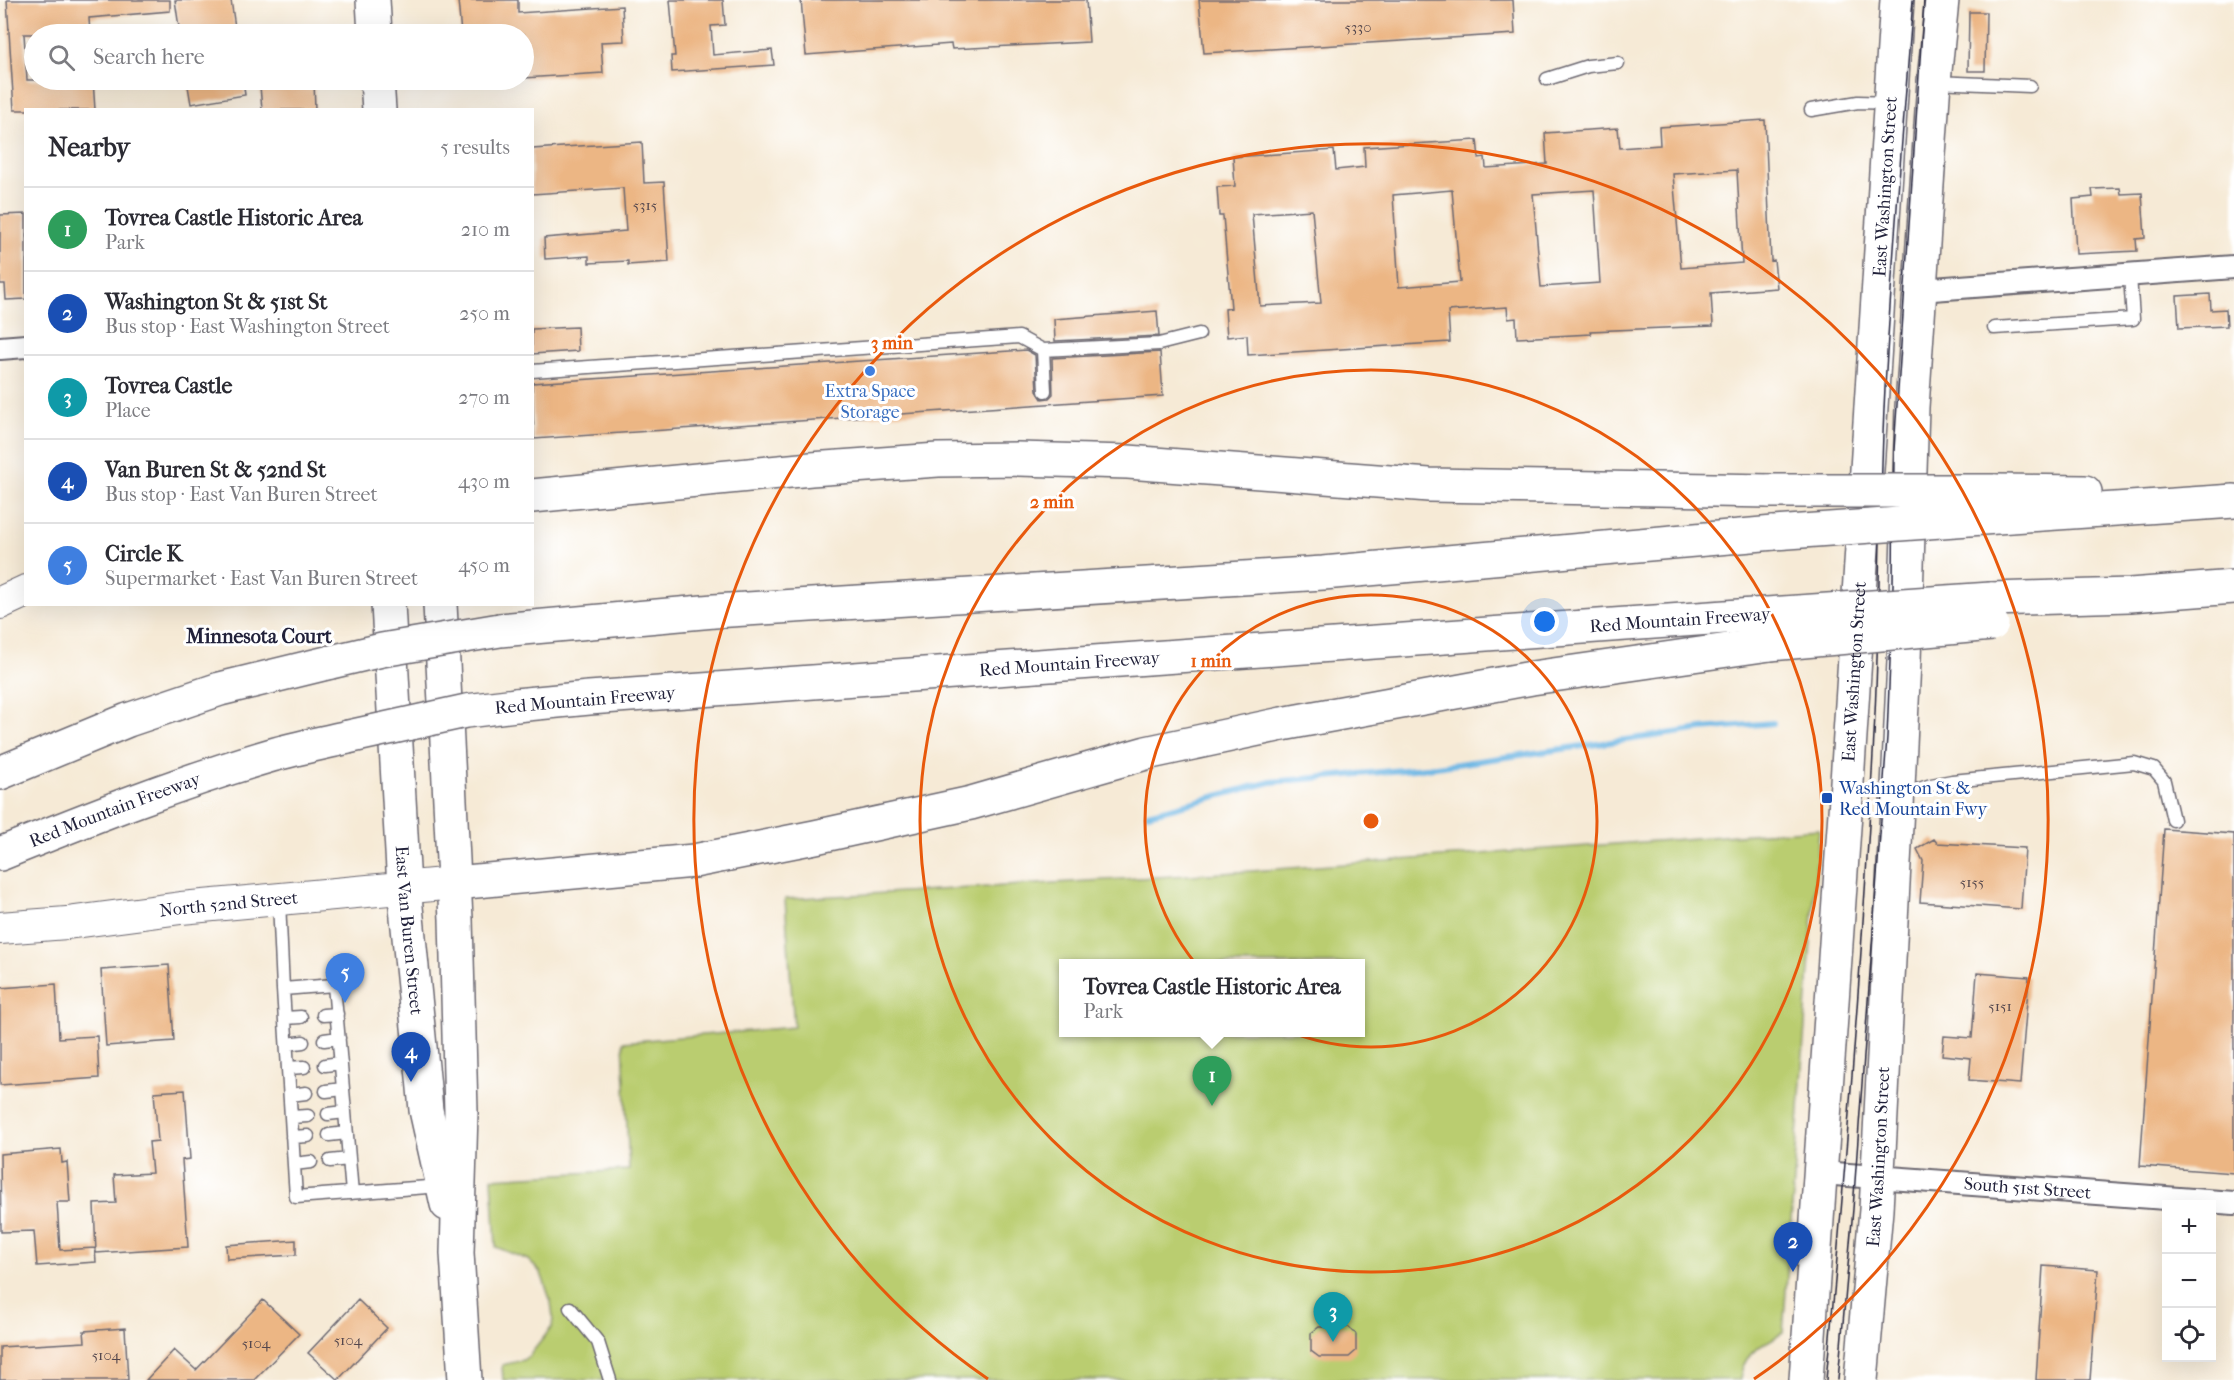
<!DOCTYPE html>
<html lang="en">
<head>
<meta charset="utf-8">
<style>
	:root { --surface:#fff; --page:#f7f7f7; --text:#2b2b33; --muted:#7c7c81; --line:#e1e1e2; --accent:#111827 }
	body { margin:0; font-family:"IM FELL French Canon",serif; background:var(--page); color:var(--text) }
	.controls { position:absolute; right:18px; bottom:18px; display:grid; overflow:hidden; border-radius:0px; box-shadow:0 6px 24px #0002 }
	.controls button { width:54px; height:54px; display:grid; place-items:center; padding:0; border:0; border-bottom:2px solid var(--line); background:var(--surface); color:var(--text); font:30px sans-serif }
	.you { position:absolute; left:1545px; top:622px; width:21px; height:21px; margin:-15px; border:4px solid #fff; border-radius:50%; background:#1a73e8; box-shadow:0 0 0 9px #1a73e833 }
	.badge { display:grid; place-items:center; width:39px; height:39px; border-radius:50%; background:var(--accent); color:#fff; font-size:20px; font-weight:700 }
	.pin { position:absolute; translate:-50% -50px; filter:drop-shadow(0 2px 3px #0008) }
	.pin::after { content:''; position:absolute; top:32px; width:21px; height:18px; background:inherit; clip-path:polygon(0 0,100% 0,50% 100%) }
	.popup { position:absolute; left:1059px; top:959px; width:306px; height:78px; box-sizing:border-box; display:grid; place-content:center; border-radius:0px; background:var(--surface); filter:drop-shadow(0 2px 4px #0005); font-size:20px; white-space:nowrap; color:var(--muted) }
	.popup b { font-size:22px; color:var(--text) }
	.popup::after { content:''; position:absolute; left:50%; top:100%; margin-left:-12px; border:12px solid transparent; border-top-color:var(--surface) }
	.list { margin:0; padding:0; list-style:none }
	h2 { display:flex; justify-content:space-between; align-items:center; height:78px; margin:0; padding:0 24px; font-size:26px }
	h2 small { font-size:20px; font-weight:400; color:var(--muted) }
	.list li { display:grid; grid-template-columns:39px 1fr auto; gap:18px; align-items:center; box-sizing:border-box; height:84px; padding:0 24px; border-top:2px solid var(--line) }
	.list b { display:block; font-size:22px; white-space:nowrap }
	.list p { margin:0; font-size:20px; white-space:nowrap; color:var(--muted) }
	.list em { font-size:20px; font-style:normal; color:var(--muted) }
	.icon { flex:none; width:33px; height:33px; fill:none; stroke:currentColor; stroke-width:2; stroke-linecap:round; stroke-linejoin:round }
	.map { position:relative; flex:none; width:2234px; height:1380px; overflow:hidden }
	.search { position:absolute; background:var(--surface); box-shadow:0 6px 24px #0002; left:24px; top:24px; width:510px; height:66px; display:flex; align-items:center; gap:15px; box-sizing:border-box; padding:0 21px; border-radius:33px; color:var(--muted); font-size:22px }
	.panel { position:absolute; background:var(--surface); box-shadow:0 6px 24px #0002; left:24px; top:108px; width:510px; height:498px; border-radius:0px }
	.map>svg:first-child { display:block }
</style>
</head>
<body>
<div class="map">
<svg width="2234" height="1380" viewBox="0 0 2234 1380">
	<rect width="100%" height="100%" fill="#fff"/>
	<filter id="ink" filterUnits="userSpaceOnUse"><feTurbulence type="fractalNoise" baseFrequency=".0167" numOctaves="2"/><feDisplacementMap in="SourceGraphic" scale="12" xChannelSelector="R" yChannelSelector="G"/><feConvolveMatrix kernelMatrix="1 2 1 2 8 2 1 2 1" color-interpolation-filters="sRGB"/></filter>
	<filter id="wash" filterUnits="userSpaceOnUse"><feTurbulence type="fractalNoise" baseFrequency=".008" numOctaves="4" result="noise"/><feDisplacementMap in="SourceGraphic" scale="24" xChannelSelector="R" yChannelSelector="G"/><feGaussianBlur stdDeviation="1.35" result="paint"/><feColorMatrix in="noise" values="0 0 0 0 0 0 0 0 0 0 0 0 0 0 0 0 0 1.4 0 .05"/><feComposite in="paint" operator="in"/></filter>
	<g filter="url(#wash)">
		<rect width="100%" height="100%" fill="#f6ead6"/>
		<!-- green -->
		<path fill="#bacd70" stroke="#6e7856" stroke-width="1.5" fill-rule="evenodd" d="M1819,829L1783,1333C1762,1345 1742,1353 1740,1380H503L502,1365L523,1360L530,1355L552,1327L553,1317L551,1302L541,1273L528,1260L496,1247L492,1178L629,1170L623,1042L794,1027L785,899L1224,873ZM1064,964H1360V1032H1064Z"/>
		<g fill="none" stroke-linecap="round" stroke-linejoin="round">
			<!-- stream -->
			<path stroke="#6bb5e3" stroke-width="6" d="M1148,814L1271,782L1436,767L1702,729L1773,723"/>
		</g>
		<g id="blocks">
			<!-- building -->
			<path fill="#ecb684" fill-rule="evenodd" d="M7,0H170V11L89,18L90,34H24L27,80H93L95,110H14Z
				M175,0H231L236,34H180Z
				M458,0H518V13L622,6L624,41L601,42L603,73L524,78V34H461Z
				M670,0H723L725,25L711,26L713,55L772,50L774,65L672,72L671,56H675Z
				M801,0H1086L1089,42L952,49L951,44L806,55Z
				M1199,0H1513L1515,34L1204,53Z
				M1969,12H1986L1985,71H1968Z
				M187,80H243L245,95L191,104Z
				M298,80H314L315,110H262L260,86L298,82Z
				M1765,120L1771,261L1774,260L1777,288L1711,293L1713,326L1590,331L1591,334L1517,338L1516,318L1508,319L1507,307L1448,311L1450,342L1248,355L1247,335L1227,337L1225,309L1231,308L1223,216H1219L1217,187L1235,186L1233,157L1334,150L1336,170L1365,167L1364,147L1477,140L1479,158L1485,157L1486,168L1547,164L1545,133L1618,128L1620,148L1660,145L1659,127ZM1737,170L1742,263L1681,268L1673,174ZM1452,190L1460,282L1399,287L1393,195ZM1594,190L1600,283L1541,287L1533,194ZM1312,210L1321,303L1260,306L1252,214Z
				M642,142L644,183L664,182L669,262L628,265V261L589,263V256L545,259L544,238L626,231L623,188L532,194V149Z
				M2120,188L2121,194L2142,193L2145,238L2136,239L2137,251L2076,254L2073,199L2093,197L2092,189Z
				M26,214V299L6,300L5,284H0V215Z
				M2210,294L2211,310L2226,309L2227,326L2179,328L2177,296Z
				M1157,311L1159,336L1055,341L1054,319Z
				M577,327L578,351L532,354V329Z
				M1026,350L1035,355L1037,391L1042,399L1049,398L1053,394L1052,358L1160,352L1163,396L534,439L532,383Z
				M2164,829L2234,834V1173L2140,1166Z
				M1934,839L1937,843L2025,848L2021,909L1920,902L1923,861L1917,849Z
				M169,965L174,1041L106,1046L101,970Z
				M1977,973L2029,977L2020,1084L1969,1080L1971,1058L1942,1055L1944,1036L1972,1038Z
				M56,984L59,1038L97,1036L99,1078L0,1085V988Z
				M185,1090L190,1159L182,1160L188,1247L96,1253L94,1204L116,1203L114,1175L152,1173L149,1142L158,1141L154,1092Z
				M61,1149L62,1163L67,1162L70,1202H57L60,1250L95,1248L96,1262L37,1266L34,1231L1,1232L0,1154Z
				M296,1240V1255L227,1259L226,1245Z
				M2043,1266L2098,1270L2090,1380H2036Z
				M263,1300L299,1334L254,1380H146L174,1350L196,1370Z
				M358,1300L387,1328L338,1380L308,1353Z
				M1319,1327H1349L1356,1334V1351L1349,1357H1319L1311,1351V1333Z
				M125,1328L128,1380H0V1347L85,1342L84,1331Z"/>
		</g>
	</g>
	<g filter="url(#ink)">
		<use href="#blocks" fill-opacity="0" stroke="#6c6871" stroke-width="1.5"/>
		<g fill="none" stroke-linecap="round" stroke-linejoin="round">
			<!-- service casing -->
			<g stroke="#6c6871" stroke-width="15">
				<path id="service" d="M1547,79L1588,66L1618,63
					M1935,82L2030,86
					M1811,110L1858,102L1890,103
					M1994,328L2133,319L2130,276
					M1043,350L1045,391
					M532,371L1019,337L1043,350L1159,344L1199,334
					M1898,796L1931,785L1952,781L2134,763L2154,769L2164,781L2173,820
					M279,901L283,989
					M323,1015L337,1014
					M285,1018L301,1017
					M324,1040L339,1038
					M287,1044L303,1042
					M325,1065L341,1063
					M288,1068L304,1067
					M326,1091L343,1089
					M290,1095L306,1093
					M328,1114L345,1112
					M291,1117L308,1116
					M329,1135L347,1133
					M292,1137L308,1136
					M330,1161L349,1159
					M294,1164L311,1162
					M352,1193L334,985L283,989L296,1197L441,1186
					M570,1308L598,1342L610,1380"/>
			</g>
			<!-- minor casing -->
			<g stroke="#6c6871" stroke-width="26">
				<g id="minor">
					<path d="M1919,290L2234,267"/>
					<path d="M0,348L26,346"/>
					<path id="s1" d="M1821,1173L2234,1203"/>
				</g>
			</g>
			<!-- secondary casing -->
			<g stroke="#6c6871" stroke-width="34">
				<g id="secondary">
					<path d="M0,603L26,591"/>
					<path id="s2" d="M0,928L67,923L181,908L455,883"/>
				</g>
			</g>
			<!-- primary casing -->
			<g stroke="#6c6871" stroke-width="36">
				<g id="primary">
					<path d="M373,0L375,34"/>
					<path d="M377,80L379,110"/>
					<path id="s3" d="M388,604L404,887L423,1077L426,1110L447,1204"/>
					<path d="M440,604L456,919L461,1112L457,1253L465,1380"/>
					<path id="s4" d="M1806,1380L1846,798L1897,0"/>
					<path id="s5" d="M1861,1380L1876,1210L1898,787L1904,661L1912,407L1934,81L1942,0"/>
				</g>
			</g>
			<!-- motorway casing -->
			<g stroke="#6c6871" stroke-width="36">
				<g id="motorway">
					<path d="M1994,491L2085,492"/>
					<path d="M532,496L811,469L938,460L1018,459L1128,462L1429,485L1770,491"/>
					<path d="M1997,517L2234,501"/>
					<path d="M1991,599L2130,595L2234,587"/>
					<path d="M500,630L714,611L1323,573L1774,533"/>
					<path id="s6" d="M516,705L589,698L1767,614"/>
					<path d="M0,773L128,720L220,689L331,662"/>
					<path id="s7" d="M0,854C89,818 180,782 272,755C297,748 323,743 348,737"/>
					<path d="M455,883L694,861L815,837L971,803L1146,753L1282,724L1532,678L1770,644"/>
				</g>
			</g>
			<!-- service -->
			<use href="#service" stroke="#fff" stroke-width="12"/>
			<!-- minor -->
			<use href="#minor" stroke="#fff" stroke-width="22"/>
			<!-- secondary -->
			<use href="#secondary" stroke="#fff" stroke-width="32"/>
			<!-- primary -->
			<use href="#primary" stroke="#fff" stroke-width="33"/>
			<!-- motorway -->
			<use href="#motorway" stroke="#fff" stroke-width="33"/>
			<!-- tram -->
			<path stroke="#22223b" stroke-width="1.5" d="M1826,1380C1846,1166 1863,950 1874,735C1880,620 1879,504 1885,388C1892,259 1903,129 1913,0
				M1838,1380L1853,1209L1887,737L1893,585L1894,450L1924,0"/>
			<!-- motorway-bridge casing -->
			<g stroke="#6c6871" stroke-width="36" stroke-linecap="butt">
				<path id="motorway-bridge" d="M1770,491H1994
					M1774,533L1997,517
					M1767,614L1991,599
					M1770,644L1992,624
					M331,662L382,650L500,630
					M348,737L466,711L516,705"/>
			</g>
			<!-- motorway-bridge -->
			<use href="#motorway-bridge" stroke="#fff" stroke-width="33"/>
		</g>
	</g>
	<!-- distance rings -->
	<g fill="none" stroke="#e8590c" stroke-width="3">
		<circle cx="1371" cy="821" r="226"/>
		<circle cx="1371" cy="821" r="451"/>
		<path d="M988 1379A677 677 0 1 1 1754 1379"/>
	</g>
	<!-- markers -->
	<circle fill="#3f7fe0" stroke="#fff" stroke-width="2" cx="870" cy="371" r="6"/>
	<rect fill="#1a4fb4" stroke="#fff" stroke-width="2" x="1821" y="792" width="12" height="12" rx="3"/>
	<g text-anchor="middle" stroke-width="6" stroke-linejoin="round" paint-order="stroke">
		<!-- number labels -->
		<g font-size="15" fill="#54474d">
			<text x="1358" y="32">5330</text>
			<text x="645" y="210">5315</text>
			<text x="1972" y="887">5155</text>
			<text x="2000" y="1011">5151</text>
			<text x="348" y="1345">5104</text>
			<text x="256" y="1348">5104</text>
			<text x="106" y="1360">5104</text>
		</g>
		<!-- street labels -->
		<g font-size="18" fill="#22223b" stroke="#fff">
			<text dy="6" stroke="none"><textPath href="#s4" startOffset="1196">East Washington Street</textPath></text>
			<text transform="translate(1680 620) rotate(-4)" y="6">Red Mountain Freeway</text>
			<text dy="6" stroke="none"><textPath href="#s6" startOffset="555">Red Mountain Freeway</textPath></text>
			<text dy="6" stroke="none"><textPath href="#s4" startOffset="710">East Washington Street</textPath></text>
			<text transform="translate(585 700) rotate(-5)" y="6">Red Mountain Freeway</text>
			<text dy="6" stroke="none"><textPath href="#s7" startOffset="123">Red Mountain Freeway</textPath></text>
			<text dy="6" stroke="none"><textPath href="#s2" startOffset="230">North 52nd Street</textPath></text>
			<text dy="6" stroke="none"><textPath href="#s3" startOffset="327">East Van Buren Street</textPath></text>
			<text dy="6" stroke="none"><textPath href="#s5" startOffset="224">East Washington Street</textPath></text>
			<text dy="6" stroke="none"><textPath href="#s1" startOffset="207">South 51st Street</textPath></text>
		</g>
		<!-- shop labels -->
		<g font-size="18" fill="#366cbe" stroke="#fff">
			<text x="870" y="397">Extra Space<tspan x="870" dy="21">Storage</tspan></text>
		</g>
		<!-- transit labels -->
		<g font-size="18" fill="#164399" stroke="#fff" text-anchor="start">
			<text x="1839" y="794">Washington St &amp;<tspan x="1839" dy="21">Red Mountain Fwy</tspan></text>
		</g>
		<!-- neighbourhood labels -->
		<g font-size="20" font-weight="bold" fill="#22223b" stroke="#fff">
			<text x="259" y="643">Minnesota Court</text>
		</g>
	</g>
	<circle cx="1371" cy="821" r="9" fill="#e8590c" stroke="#fff" stroke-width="3"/>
	<g font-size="18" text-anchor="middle" font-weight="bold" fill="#e8590c" stroke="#fff" stroke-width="6" stroke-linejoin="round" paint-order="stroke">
		<text x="892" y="349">3 min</text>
		<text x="1052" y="508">2 min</text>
		<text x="1211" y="667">1 min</text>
	</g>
</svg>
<div class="controls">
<button>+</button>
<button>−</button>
<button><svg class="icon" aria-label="locate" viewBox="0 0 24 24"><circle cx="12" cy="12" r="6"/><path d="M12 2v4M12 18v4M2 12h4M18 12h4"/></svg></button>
</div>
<div class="you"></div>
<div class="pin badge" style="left:1212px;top:1106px;background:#2e9e5b">1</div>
<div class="popup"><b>Tovrea Castle Historic Area</b>Park</div>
<div class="pin badge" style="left:1793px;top:1272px;background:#1a4fb4">2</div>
<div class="pin badge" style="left:1333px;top:1342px;background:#0f9aa8">3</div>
<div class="pin badge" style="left:411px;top:1082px;background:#1a4fb4">4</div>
<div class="pin badge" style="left:345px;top:1003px;background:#3f7fe0">5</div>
<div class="search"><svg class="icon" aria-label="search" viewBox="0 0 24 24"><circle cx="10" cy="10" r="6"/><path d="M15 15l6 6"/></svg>Search here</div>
<section class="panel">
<h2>Nearby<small>5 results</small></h2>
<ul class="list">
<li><span class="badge" style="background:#2e9e5b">1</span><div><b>Tovrea Castle Historic Area</b><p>Park</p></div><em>210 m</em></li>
<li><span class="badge" style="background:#1a4fb4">2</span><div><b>Washington St &amp; 51st St</b><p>Bus stop · East Washington Street</p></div><em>250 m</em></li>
<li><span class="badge" style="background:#0f9aa8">3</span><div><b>Tovrea Castle</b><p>Place</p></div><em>270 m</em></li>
<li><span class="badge" style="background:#1a4fb4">4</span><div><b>Van Buren St &amp; 52nd St</b><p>Bus stop · East Van Buren Street</p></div><em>430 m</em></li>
<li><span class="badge" style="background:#3f7fe0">5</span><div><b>Circle K</b><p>Supermarket · East Van Buren Street</p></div><em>450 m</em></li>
</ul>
</section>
</div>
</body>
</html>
